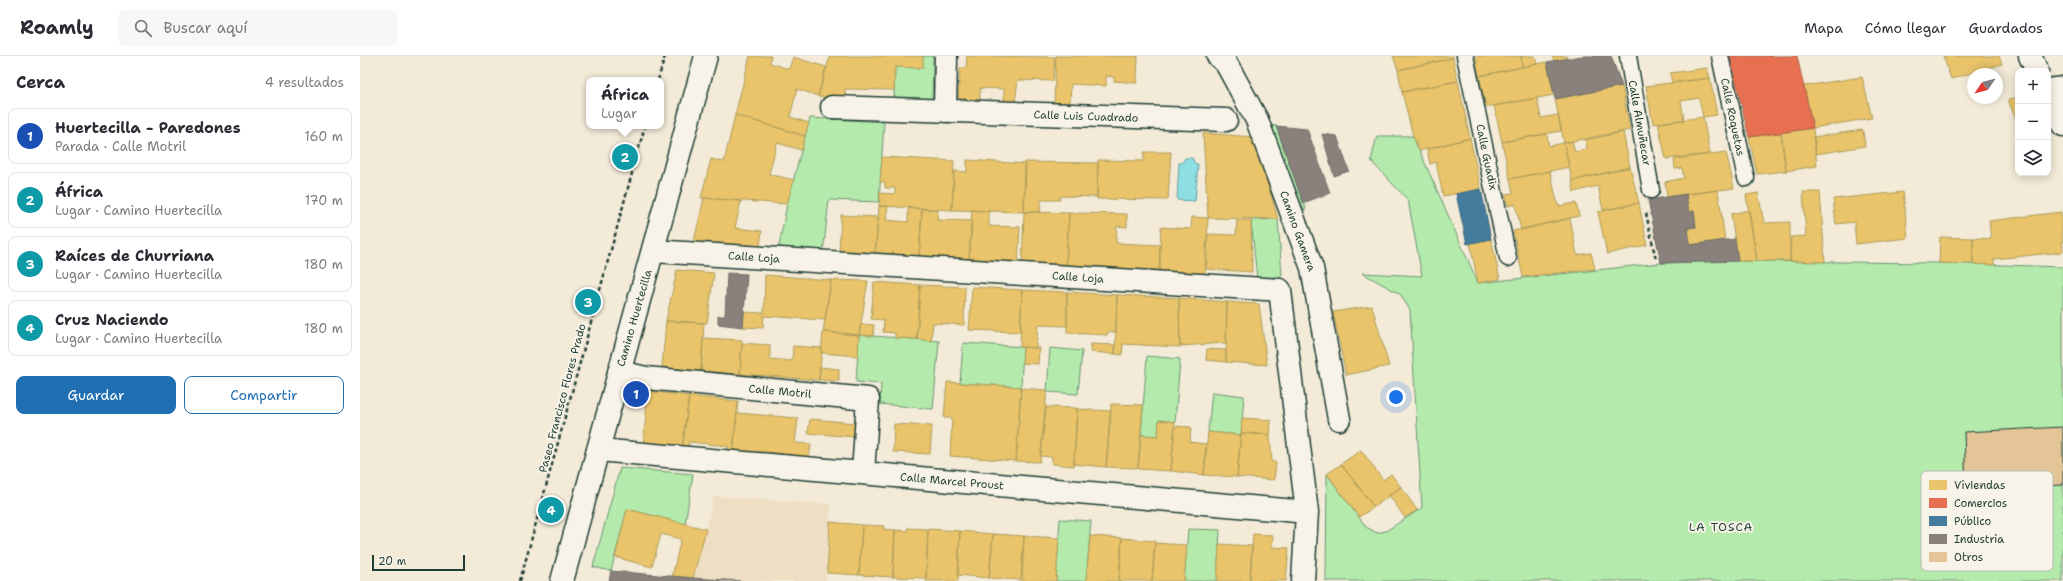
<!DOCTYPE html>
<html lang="es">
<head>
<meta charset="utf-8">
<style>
	:root { --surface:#fff; --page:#f7f7f7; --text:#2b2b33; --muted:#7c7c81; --line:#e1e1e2; --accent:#1f6fb2 }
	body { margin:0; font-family:"Shantell Sans",sans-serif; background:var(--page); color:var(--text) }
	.controls { position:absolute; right:12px; top:12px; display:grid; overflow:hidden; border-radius:8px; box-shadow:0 2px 10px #0003 }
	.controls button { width:36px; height:36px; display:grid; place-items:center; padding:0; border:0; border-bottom:1px solid var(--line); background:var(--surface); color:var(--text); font:20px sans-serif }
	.compass { position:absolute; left:1607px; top:12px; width:36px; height:36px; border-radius:50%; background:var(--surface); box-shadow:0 2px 10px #0003; rotate:235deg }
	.scale { position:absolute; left:12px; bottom:10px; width:93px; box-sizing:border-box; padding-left:4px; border:2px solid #1f3d34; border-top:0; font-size:11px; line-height:14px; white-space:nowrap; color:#1f3d34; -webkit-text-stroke:3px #f7f3e8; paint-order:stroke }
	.you { position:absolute; left:1036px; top:341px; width:14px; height:14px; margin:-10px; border:3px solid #fff; border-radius:50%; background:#1a73e8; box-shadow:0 0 0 6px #1a73e833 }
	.badge { display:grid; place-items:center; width:26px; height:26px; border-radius:50%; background:var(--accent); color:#fff; font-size:13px; font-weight:700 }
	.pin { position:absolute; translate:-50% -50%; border:2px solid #fff; box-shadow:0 1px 4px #0006 }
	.popup { position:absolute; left:226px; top:21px; width:78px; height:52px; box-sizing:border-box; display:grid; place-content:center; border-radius:8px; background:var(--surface); filter:drop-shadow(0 1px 3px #0005); font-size:13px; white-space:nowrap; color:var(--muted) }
	.popup b { font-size:15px; color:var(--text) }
	.popup::after { content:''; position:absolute; left:50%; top:100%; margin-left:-8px; border:8px solid transparent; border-top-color:var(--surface) }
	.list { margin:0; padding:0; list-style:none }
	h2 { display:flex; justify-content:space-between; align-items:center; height:52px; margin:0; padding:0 16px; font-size:17px }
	h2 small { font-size:13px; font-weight:400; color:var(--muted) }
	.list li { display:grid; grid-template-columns:26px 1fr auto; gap:12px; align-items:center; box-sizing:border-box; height:56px; margin:0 8px 8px; padding:0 8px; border:1px solid var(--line); border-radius:8px }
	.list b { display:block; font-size:15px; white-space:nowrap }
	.list p { margin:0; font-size:13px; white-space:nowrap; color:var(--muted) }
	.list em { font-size:13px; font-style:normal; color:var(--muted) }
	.actions { display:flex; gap:8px; padding:12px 16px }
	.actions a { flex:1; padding:9px 0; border:1px solid var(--accent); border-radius:8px; text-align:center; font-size:14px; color:var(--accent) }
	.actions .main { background:var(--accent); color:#fff }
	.icon { flex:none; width:22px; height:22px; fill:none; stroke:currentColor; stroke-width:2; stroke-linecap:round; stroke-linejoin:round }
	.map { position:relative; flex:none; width:1703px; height:525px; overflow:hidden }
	header { display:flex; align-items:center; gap:24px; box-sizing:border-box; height:56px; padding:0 20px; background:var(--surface); border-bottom:1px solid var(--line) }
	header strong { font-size:19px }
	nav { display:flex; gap:22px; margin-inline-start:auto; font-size:14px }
	.search { width:280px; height:36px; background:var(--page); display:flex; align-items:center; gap:10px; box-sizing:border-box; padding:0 14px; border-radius:8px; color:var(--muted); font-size:15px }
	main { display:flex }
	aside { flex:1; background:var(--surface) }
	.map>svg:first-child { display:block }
</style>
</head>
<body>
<header>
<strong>Roamly</strong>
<div class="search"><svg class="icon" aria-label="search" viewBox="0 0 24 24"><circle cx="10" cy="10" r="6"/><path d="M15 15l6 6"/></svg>Buscar aquí</div>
<nav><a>Mapa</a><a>Cómo llegar</a><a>Guardados</a></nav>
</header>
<main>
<aside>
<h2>Cerca<small>4 resultados</small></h2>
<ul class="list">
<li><span class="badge" style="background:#1a4fb4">1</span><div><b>Huertecilla - Paredones</b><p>Parada · Calle Motril</p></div><em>160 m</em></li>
<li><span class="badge" style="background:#0f9aa8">2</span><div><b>África</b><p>Lugar · Camino Huertecilla</p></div><em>170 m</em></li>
<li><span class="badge" style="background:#0f9aa8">3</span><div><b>Raíces de Churriana</b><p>Lugar · Camino Huertecilla</p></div><em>180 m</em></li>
<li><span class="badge" style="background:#0f9aa8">4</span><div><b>Cruz Naciendo</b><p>Lugar · Camino Huertecilla</p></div><em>180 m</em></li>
</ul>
<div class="actions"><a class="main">Guardar</a><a>Compartir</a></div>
</aside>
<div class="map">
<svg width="1703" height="525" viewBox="0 0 1703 525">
	<rect width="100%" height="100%" fill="#f3ead8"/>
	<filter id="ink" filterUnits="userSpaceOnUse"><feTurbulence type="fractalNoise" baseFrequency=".025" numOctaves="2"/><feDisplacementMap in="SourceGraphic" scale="8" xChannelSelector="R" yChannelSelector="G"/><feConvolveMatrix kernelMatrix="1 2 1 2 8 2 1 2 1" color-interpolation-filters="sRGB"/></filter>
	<g filter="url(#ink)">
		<!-- built -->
		<path fill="#eedfc4" d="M354,440L471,448L466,525H249L251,515L333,522Z"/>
		<!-- green -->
		<path fill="#b4ebad" stroke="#6a9470" d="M563,0H573L572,44L534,43L535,11L562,12Z
			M450,62L524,66L519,146L469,144L463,197L418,195L427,148Z
			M904,68L916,70L946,153L942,154Z
			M1017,80H1053L1118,227L1301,207L1378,205L1579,207L1703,211V525H966L967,418L1006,471L1017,477L1026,475L1062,452L1050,254L1040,238L1002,217L1062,220L1048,144L1011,105Z
			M918,163L922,220L897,223L891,164Z
			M499,279L579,285L573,353L520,348L521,328L496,326Z
			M603,287L663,291L661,331L600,327Z
			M690,292L722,295L718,338L687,336Z
			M787,300L820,303L815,366L799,364L798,380L781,379Z
			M852,336L884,340L881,379L848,376Z
			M260,412L333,418L325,468L267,453L251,515L233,511Z
			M700,463L731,465L726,525H696Z
			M828,473L860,474L857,525H824Z"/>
		<!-- water -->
		<path fill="#8edfe4" stroke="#629e9e" d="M825,102H832L835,108H838L835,145L817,144L819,107H822Z"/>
		<!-- homes -->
		<path fill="#e9c46a" stroke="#ac9c5a" d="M390,0H411L410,7L429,13L433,1L466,11L458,40L437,33L430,61L449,67L445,80L375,59Z
			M470,0H563V12L535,11L534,34L485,33L486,41H458Z
			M607,0L695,1L693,25L658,24L655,46L644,45V33L620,32V46L598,45L600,12H606Z
			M696,0H778L777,27L754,25V21L746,20V30L711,28L710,48H694Z
			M1033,0H1093V2L1038,14Z
			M1116,0H1161L1162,11L1119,20Z
			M1161,0H1175L1177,8L1162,11Z
			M1192,0H1206L1207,3L1194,5Z
			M1583,0H1639L1642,8L1591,23Z
			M1093,2L1098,25L1042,36L1038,14Z
			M1187,6L1194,39L1126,51L1119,20Z
			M1347,12L1350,22L1312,27L1310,17Z
			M1502,21L1512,62L1453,72L1444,30Z
			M1350,22L1357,59L1343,61L1339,42L1321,45L1324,64L1293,68L1286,30Z
			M1098,25L1110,82L1059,95L1053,80L1042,36Z
			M1262,30L1270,74L1204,87L1195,43Z
			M1658,41V66H1657L1648,44Z
			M1177,42L1181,62L1198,59L1201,75L1142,86L1134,50Z
			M375,59L445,80L442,94L417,87L409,118L434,124L427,148L341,142L351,103L364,106Z
			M1343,61L1350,98L1306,103L1298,67Z
			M1453,72L1457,110L1426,115L1421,77Z
			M1503,74L1505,90L1456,98L1453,81Z
			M1263,76L1270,111L1212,125L1204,87L1212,85L1215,96L1227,93L1225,84Z
			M843,77L894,81L918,163L848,162Z
			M1421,77L1426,115L1397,118L1389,81Z
			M1187,78L1189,90L1204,87L1209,111L1150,123L1142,86Z
			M1110,82L1121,133L1083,140L1076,106L1070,108L1067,93Z
			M784,96H811L808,144L737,143L738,104L784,105Z
			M1366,96L1374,132L1307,141L1305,126L1324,122L1322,112L1315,113L1314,103Z
			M522,101L594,105L592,154L519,150L520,137L535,138V132H525V126H520Z
			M607,104L666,108L664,156L592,154L594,115L607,116Z
			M665,106L738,107L737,141L700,140V144H681L680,156H664Z
			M1270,111L1279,147L1243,154L1238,130L1214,136L1212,125Z
			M1190,115L1198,150L1216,147L1219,160L1161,174L1155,148L1148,150L1145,138L1153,137L1150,123Z
			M1358,134L1365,184L1330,189L1328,172L1336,171L1334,155L1329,156L1326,138Z
			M1443,136H1460L1465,206L1430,205L1431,181L1446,180Z
			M1543,136L1548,182L1496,188L1494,166L1476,168L1473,143Z
			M1398,137L1404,167L1430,166V205H1397L1386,139Z
			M344,142L381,145L375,172L402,175L399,197L372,194L334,185Z
			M1279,147L1287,189L1247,198L1238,156Z
			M519,150H528L526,164L548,166V152L562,153L559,202L515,200Z
			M562,153L578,154L577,164L612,165L609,205L559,202Z
			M612,154L629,155V170L660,171L658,208L609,205Z
			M1389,154L1397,205H1378L1371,158Z
			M664,156L709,157L706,211L662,209Z
			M1701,156L1703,196L1634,203V209L1613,208V182L1631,183L1629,165Z
			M709,157L767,158V171L757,170L756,187L800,189V214L706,210Z
			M481,159L518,161L515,200L479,198Z
			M832,161L848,162L845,218L799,215L801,171L831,173Z
			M1210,162L1217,199L1231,197L1235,213L1163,221L1153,175Z
			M877,164H891L892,216L846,213L848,178L876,179Z
			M1580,181L1613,182V208L1579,207Z
			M1131,183L1140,223L1118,227L1110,187Z
			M317,214L354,217L347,267L306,265Z
			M405,219L471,224L465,264L404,260L403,272L383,271L384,256L404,257Z
			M471,224L508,225L499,279L463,276Z
			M514,226L560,229L557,283L535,282V277L523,276L524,264L511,263Z
			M560,229L605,231L604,269L573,267L571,285L557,283Z
			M612,231L662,234L660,276L609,274Z
			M662,234L707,236V270L678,269L676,292L660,291Z
			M707,236L757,239L756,276H748L747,279L707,277Z
			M757,239L819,242L820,291L763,288L762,299L755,298Z
			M819,242L867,246L866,287L820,290Z
			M867,246L899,248L907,309L866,306Z
			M1012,250L1029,310L986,319L973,256Z
			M306,265L344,267L341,315L302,311Z
			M501,268L514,269L513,280L499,279Z
			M463,276L499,279L498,300L461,297Z
			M343,282L382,284L380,318L341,315Z
			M382,287L410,289V303L432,305L433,290L462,292L459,324L380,318Z
			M731,288L755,289V298L731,296Z
			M663,291L679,292L678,308L662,307Z
			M847,293L866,294V306L846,304Z
			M460,311L479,313V325L459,324Z
			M587,326L661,331L656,405L590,400L592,362H584Z
			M661,332L687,334L680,406L656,405Z
			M288,335L329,340L322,393L283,390Z
			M329,340L378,345L373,398L367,397L368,390L329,386L328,394L322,393Z
			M751,348L783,349L778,412L746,411Z
			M686,351L717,352L714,410L692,408V401L681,400Z
			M717,353L751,355L746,411L714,408Z
			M377,357L438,362L435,387L451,388L449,403L433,402V399L373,394Z
			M882,362L911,364L910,379L881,377Z
			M450,363L496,367L495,381L448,377Z
			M799,364L815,366L811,415L778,413L781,379L798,380Z
			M534,368L572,370L570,398L533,396Z
			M815,370L831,371L830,386L846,388L844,419L811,415Z
			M848,376L881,379L877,421L844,419Z
			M881,377L910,379L912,406H916L914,424L877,421Z
			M1001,394L1023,424L1031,418L1041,431L1014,451L981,408Z
			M981,408L1014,451L999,461L967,418Z
			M1041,431L1057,454L1045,462L1029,439Z
			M267,453L346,473L333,522L312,520L321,483L301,478L292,511L255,501Z
			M470,466L502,469L499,519L467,517Z
			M502,469L524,470L523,473L535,474L533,521L499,519Z
			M547,472L568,473L566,522L533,521L535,474L548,475Z
			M568,473L600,475L598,525H566Z
			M600,475L633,478L629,522L598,519Z
			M633,478L664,480L661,524L629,522Z
			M893,478L913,479L912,491L929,492L926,525H890Z
			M664,480L699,482L696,525H662Z
			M730,480L762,482L759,525H726Z
			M762,482L795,485L792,525H759Z
			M795,487L827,489L824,525H792Z
			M859,488L892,490L890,525H857Z"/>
		<!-- shops -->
		<path fill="#e76f51" stroke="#ab6048" d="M1370,0H1437L1453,72L1389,81Z"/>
		<!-- public -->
		<path fill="#457b9d" stroke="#3a687e" d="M1121,133L1131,183L1107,188L1096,138Z"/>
		<!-- industry -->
		<path fill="#8a817c" stroke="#6a6d66" d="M1222,0H1251L1262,30L1195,43L1187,6Z
			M916,70L947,73L970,137L943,147Z
			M962,78L977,80L989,115L974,120Z
			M1326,138L1329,156L1334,155L1336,171L1328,172L1330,189L1375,183L1378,205L1301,207L1288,144Z
			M367,217L387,218L383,271L358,268V260H365Z
			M251,515L333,522L380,525H249Z"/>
		<!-- building -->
		<path fill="#e3c597" stroke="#1f3d34" d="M1703,371V429L1606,434L1604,376Z"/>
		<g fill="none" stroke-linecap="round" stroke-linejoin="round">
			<!-- service casing -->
			<g stroke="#1f3d34" stroke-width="19">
				<path id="service" d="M1105,0L1148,202
					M1268,0L1291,134
					M1360,0L1386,122"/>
			</g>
			<!-- minor casing -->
			<g stroke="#1f3d34" stroke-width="25">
				<path id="minor" d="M858,0L866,7L897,64L952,212L979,363
					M1688,34L1703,32
					M472,51L866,64
					M585,55L586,0
					M293,195L920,234L947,456L943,525
					M259,316L286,322L508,343L503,417
					M238,394L947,456"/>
			</g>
			<!-- tertiary casing -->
			<g stroke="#1f3d34" stroke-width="25">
				<path id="tertiary" d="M1670,0L1677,15
					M1688,37L1703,69
					M202,525L346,0"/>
			</g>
			<!-- path -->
			<path stroke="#1f3d34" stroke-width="2.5" stroke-dasharray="4 3" stroke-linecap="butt" d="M298,24L305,0
				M1286,157L1296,204
				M160,525L285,70"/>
			<!-- service -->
			<use href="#service" stroke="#f7f3e8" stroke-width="16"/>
			<!-- minor -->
			<use href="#minor" stroke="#f7f3e8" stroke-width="22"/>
			<!-- tertiary -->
			<use href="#tertiary" stroke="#f7f3e8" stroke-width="22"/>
		</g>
	</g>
	<g text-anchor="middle" stroke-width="4" stroke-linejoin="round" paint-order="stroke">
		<!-- street labels -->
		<g font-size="11" fill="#1f3d34" stroke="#f7f3e8">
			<text transform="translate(726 60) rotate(2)" y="4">Calle Luis Cuadrado</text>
			<text transform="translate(1373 61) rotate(78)" y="4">Calle Roquetas</text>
			<text transform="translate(1280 67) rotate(80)" y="4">Calle Almuñecar</text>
			<text transform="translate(1127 101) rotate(78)" y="4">Calle Guadix</text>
			<text transform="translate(938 175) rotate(70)" y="4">Camino Gamera</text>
			<text transform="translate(394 201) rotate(4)" y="4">Calle Loja</text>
			<text transform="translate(718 221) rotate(4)" y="4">Calle Loja</text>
			<text transform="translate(274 262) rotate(-74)" y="4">Camino Huertecilla</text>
			<text transform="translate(420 335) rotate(5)" y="4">Calle Motril</text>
			<text transform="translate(202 342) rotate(-75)" y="4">Paseo Francisco Flores Prado</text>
			<text transform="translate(592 425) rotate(5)" y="4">Calle Marcel Proust</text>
		</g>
		<!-- neighbourhood labels -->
		<g font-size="12" letter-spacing="1" fill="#1f3d34" stroke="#f7f3e8">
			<text x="1361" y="475">LA TOSCA</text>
		</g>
	</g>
	<!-- legend -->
	<rect x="1561" y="415" width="132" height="100" rx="6" fill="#f7f3e8" stroke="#b6bcb2" stroke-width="1"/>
	<rect x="1569" y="424" width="18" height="10" fill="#e9c46a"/>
	<rect x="1569" y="442" width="18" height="10" fill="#e76f51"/>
	<rect x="1569" y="460" width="18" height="10" fill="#457b9d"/>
	<rect x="1569" y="478" width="18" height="10" fill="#8a817c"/>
	<rect x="1569" y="496" width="18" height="10" fill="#e3c597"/>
	<g font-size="11" fill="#1f3d34">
		<text x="1594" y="433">Viviendas</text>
		<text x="1594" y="451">Comercios</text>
		<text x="1594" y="469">Público</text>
		<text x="1594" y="487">Industria</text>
		<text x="1594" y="505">Otros</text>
	</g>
</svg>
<div class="controls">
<button>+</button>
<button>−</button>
<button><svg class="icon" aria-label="layers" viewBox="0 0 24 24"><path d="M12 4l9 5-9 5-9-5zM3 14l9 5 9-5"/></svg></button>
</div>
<svg class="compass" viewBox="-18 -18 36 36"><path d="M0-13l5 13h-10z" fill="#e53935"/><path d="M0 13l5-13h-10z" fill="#7c7c81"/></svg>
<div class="scale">20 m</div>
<div class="you"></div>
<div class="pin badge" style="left:276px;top:338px;background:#1a4fb4">1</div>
<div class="pin badge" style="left:265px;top:101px;background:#0f9aa8">2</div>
<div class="popup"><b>África</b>Lugar</div>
<div class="pin badge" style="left:228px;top:246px;background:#0f9aa8">3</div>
<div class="pin badge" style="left:191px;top:454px;background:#0f9aa8">4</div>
</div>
</main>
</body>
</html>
